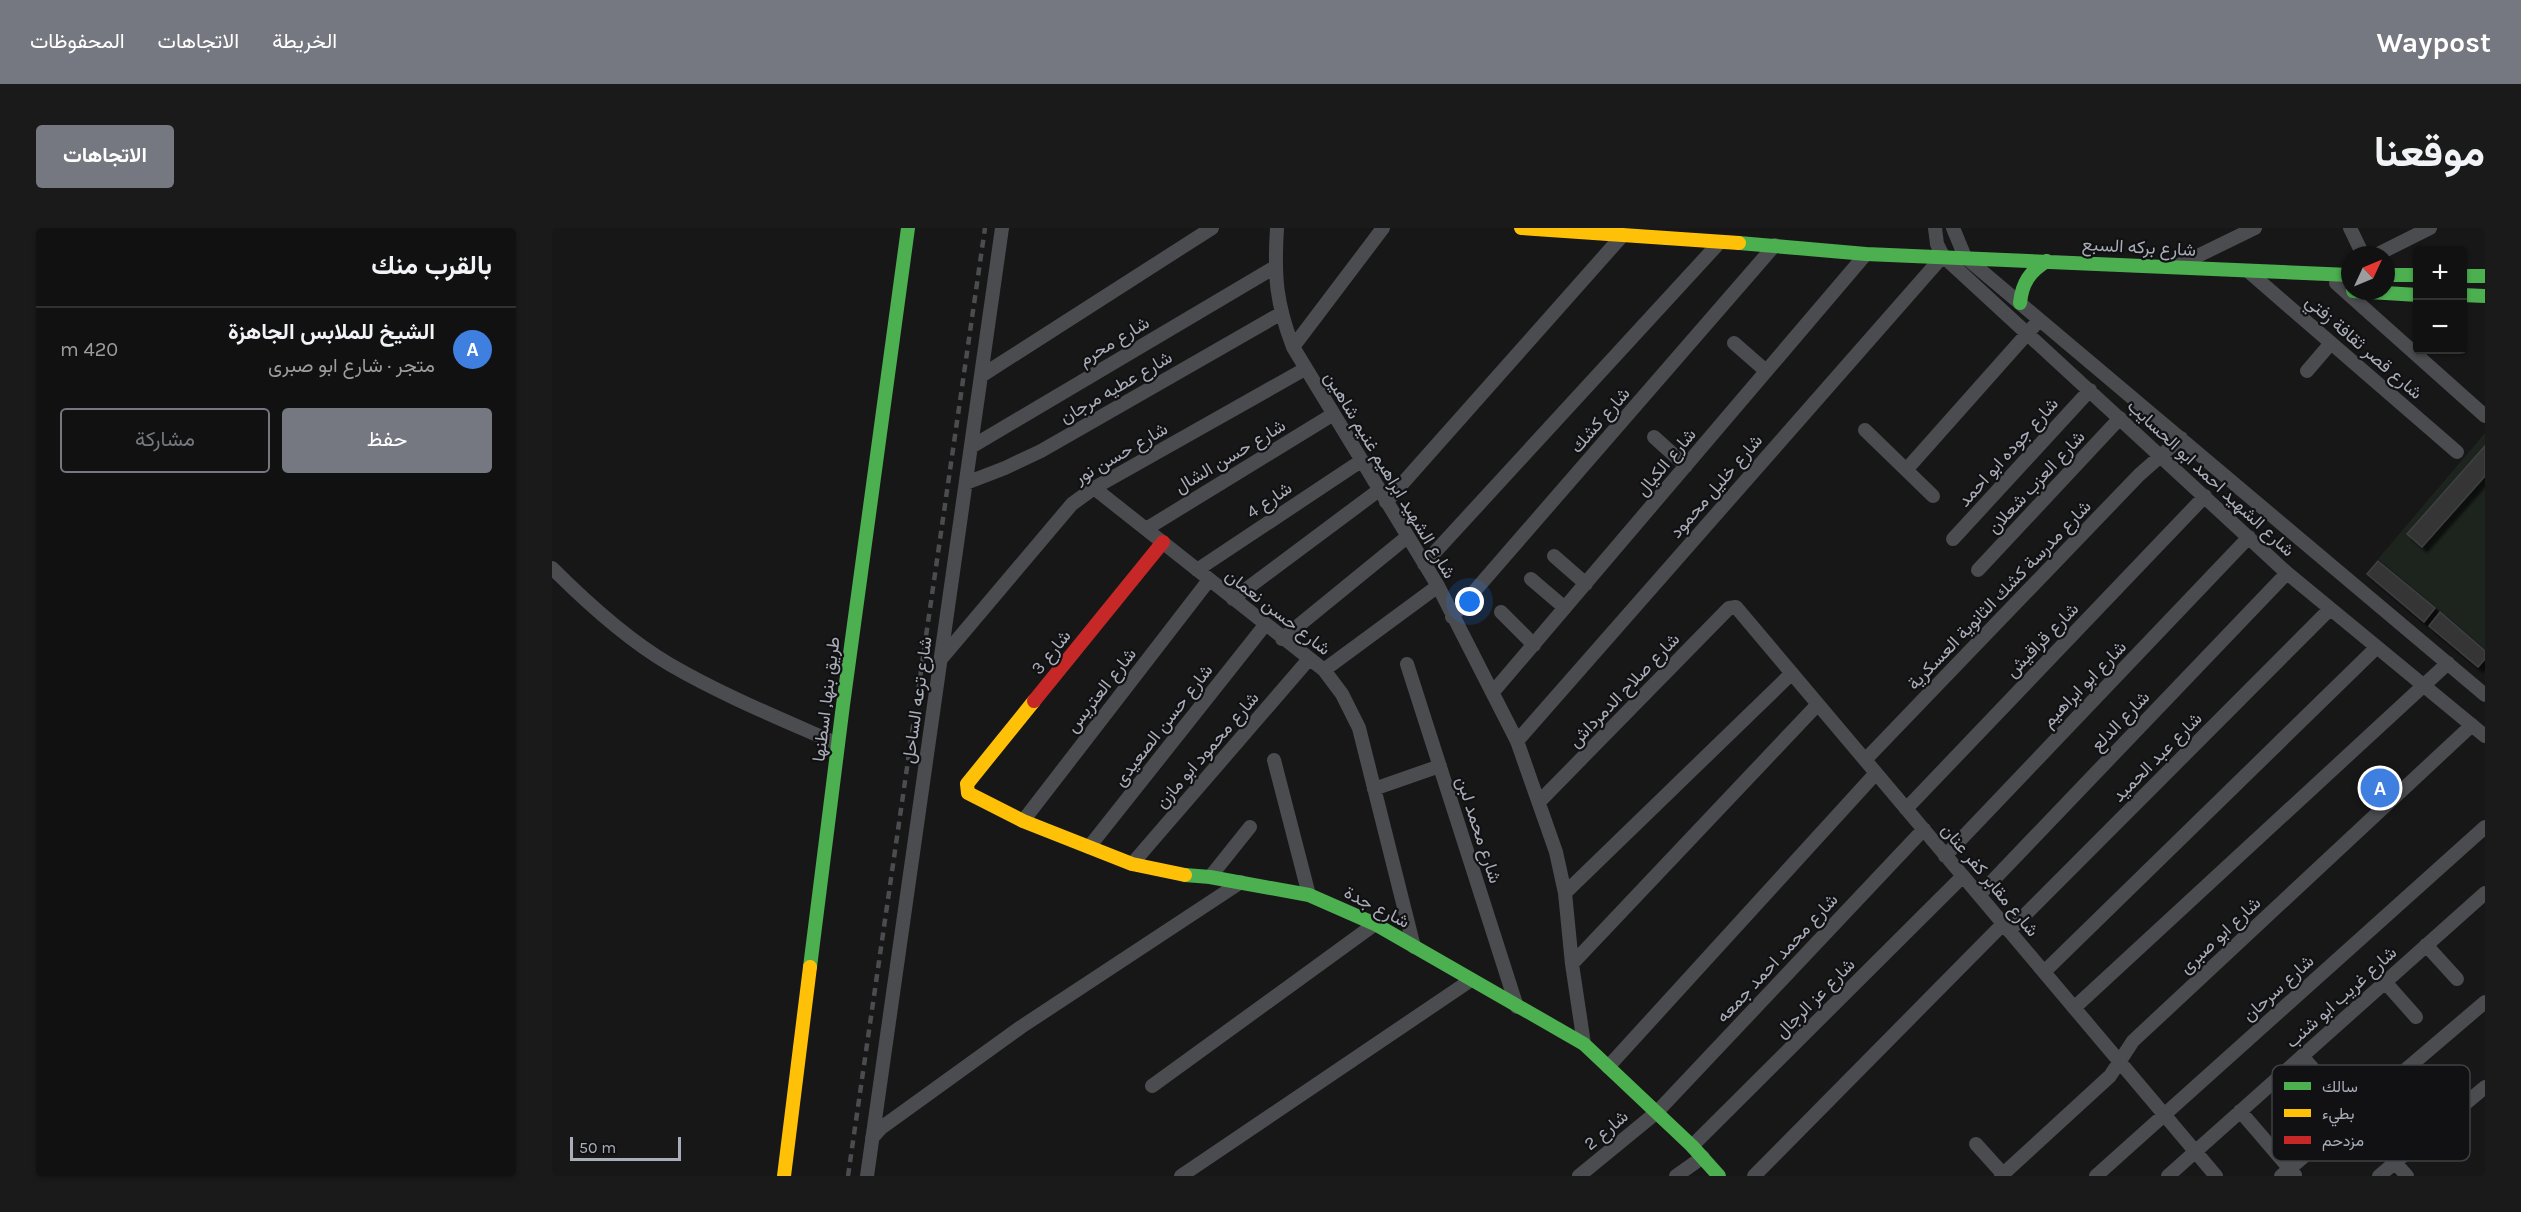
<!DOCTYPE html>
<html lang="ar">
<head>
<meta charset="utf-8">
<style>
	:root { --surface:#111; --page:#1a1a1a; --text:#f1f3f6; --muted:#9c9d9f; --line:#303131; --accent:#757880 }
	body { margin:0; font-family:Karla,Vazirmatn,sans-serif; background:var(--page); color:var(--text); direction:rtl }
	.controls { position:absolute; right:18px; top:18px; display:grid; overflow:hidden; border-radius:6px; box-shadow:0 2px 4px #0004 }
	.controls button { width:54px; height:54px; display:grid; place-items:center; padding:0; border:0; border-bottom:2px solid var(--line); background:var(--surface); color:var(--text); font:30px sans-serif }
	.compass { position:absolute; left:1789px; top:18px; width:54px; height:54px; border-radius:50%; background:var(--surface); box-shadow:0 2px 4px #0004; rotate:46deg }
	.scale { position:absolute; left:18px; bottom:15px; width:111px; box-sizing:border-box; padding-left:6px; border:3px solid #a8adb8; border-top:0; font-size:16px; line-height:21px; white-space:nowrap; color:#a8adb8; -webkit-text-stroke:4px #111113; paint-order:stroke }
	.you { position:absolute; left:918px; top:374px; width:21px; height:21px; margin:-15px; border:4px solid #fff; border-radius:50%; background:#1a73e8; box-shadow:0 0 0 9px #1a73e833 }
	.badge { display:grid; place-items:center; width:39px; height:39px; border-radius:50%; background:var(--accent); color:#fff; font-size:20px; font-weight:700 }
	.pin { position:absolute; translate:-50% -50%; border:3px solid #fff; box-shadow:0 2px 6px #0006 }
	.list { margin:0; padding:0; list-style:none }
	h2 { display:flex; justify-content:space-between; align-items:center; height:78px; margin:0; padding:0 24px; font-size:26px }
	h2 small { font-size:20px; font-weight:400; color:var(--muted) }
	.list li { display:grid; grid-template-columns:39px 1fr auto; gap:18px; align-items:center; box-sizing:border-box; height:84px; padding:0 24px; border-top:2px solid var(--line) }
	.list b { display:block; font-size:22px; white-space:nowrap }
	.list p { margin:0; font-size:20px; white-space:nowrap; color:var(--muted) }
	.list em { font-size:20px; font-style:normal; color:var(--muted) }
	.actions { display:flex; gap:12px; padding:18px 24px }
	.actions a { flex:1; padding:14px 0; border:2px solid var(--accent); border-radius:6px; text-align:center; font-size:21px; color:var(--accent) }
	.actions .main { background:var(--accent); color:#fff }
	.map { position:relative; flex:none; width:1933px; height:948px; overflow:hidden; direction:ltr; border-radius:6px }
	header { display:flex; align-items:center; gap:36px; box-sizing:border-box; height:84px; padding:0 30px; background:var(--accent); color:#fff }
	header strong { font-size:28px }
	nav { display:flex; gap:33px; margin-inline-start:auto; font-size:21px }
	.intro { display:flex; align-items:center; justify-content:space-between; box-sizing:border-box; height:144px; padding:0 36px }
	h1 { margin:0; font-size:42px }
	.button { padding:15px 27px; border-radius:6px; background:var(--accent); color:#fff; font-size:21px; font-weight:700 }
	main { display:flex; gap:36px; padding:0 36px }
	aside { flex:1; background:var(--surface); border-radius:6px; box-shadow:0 2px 4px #0004 }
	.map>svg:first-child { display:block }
</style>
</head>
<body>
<header>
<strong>Waypost</strong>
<nav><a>الخريطة</a><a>الاتجاهات</a><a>المحفوظات</a></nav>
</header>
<div class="intro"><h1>موقعنا</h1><a class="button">الاتجاهات</a></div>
<main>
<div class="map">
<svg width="1933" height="948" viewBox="0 0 1933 948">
	<defs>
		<filter id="shadow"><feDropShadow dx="5" dy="5" stdDeviation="1.5" flood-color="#0009"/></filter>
	</defs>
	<rect width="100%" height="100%" fill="#171717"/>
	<!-- green -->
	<path fill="#1d241e" d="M1933,205V423L1826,331Z"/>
	<!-- building -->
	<path fill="#353536" stroke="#3f4043" stroke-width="1.5" filter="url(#shadow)" d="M1933,218V248L1870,319L1855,306Z
		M1826,333L1883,380L1872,394L1815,346Z
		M1888,384L1933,423V431L1926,439L1877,398Z"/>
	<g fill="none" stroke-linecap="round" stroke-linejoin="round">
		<!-- street -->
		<path stroke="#4b4c50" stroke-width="14" d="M725,0C722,48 724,75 741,119L886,358L965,513L1004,624L1013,665L1020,736L1032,816
			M1383,0L1385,16L1391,28L1735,345L1933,508
			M1401,0L1413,29L1933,467
			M1798,0L1811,27
			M1824,27L1878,0
			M1625,38L1703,0
			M1696,43L1905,224
			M1784,55L1933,188
			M1182,115L1214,143
			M741,119L831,0
			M1755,143L1779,115
			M429,148L660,0
			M1313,202L1381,268
			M1102,209L1134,238
			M419,219L723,39
			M1354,242L1482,98
			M414,255L453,240L489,223L728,86
			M542,260L772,442L790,466L807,500L862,719
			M834,274L1070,8
			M594,301L780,187
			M1401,311L1538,162
			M1002,328L1034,356
			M872,336L1167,15
			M0,340C34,374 76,412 117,436C170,467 229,491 286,516
			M645,342L809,233
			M1426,342L1568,190
			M979,351L1013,380
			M681,371L827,262
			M949,384L982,417
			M900,389L1223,17
			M730,411L855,309
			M389,431L520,276L542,260L753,141
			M855,436L965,779
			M772,442L886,358
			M941,464L1314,26
			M965,513L1391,28
			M722,532L757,667
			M1313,532L1587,247L1629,210
			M822,561L888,538
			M987,574L1177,380L1184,379L1664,948
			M1354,581L1653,268
			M471,593L657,352
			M537,619L713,397
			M1393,628L1697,309
			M580,636L757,431
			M658,649L698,599
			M1013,665L1240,445
			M1427,667L1735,345
			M1457,703L1778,381
			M1874,717L1905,751
			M1020,736L1266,476
			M1492,744L1824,420
			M1833,754L1864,789
			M1522,780L1896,435
			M1750,828L1855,948
			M1056,839L1324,545
			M600,858L823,696
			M1688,883L1743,947
			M320,910L329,900L469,799L689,654
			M1424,916L1451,946
			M1140,918L1411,648
			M315,948L450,0
			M629,948L919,752
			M1027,948L1105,884L1372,601
			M1124,948L1151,929
			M1202,948L1451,696
			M1449,948L1558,848L1581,813L1920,497
			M1544,948L1933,599
			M1616,948L1933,665
			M1729,948L1933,774
			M1827,948L1933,859"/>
		<!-- fast -->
		<path stroke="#4caf50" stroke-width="14" d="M1187,15L1314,26L1798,47
			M1834,47H1866
			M1910,48H1933
			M1801,63L1866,67
			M1910,67L1933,68
			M1468,75C1470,55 1478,43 1495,33
			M633,647L658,649L757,667L823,696L1032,816L1140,918L1167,948
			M258,739L291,477L356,0"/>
		<!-- slow -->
		<path stroke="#ffc107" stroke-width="14" d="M969,0L1187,15
			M482,473L415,556L416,565L471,593L580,636L633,647
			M232,948L258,739"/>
		<!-- jam -->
		<path stroke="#c62828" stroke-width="14" d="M482,473L611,314"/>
		<!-- rail -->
		<path stroke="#4b4c4f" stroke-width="4.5" stroke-dasharray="8 6" stroke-linecap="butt" d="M296,948L433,0"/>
	</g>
	<g text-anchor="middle" stroke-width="4.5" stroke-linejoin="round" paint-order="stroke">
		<!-- street labels -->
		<g font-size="18" fill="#a8adb8" stroke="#111113">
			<text transform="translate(1587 19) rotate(3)" y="6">شارع بركه السبع</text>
			<text transform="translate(562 113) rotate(-31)" y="6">شارع محرم</text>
			<text transform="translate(1812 119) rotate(41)" y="6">شارع قصر ثقافة زفتي</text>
			<text transform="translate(564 159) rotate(-30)" y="6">شارع عطيه مرجان</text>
			<text transform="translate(1048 192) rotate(-49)" y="6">شارع كشك</text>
			<text transform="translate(1456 224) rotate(-48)" y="6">شارع جوده ابو احمد</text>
			<text transform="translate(569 225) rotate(-30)" y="6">شارع حسن نور</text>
			<text transform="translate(678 228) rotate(-31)" y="6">شارع حسن الشال</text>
			<text transform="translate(1114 234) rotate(-50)" y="6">شارع الكيال</text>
			<text transform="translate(838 247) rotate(59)" y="6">شارع الشهيد ابراهيم غنيم شاهين</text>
			<text transform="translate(1659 250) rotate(43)" y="6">شارع الشهيد احمد ابو الحسايب</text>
			<text transform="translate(1484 254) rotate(-47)" y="6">شارع العزب شعلان</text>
			<text transform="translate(1164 258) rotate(-49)" y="6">شارع خليل محمود</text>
			<text transform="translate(717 272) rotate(-34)" y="6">شارع 4</text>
			<text transform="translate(1447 367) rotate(-46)" y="6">شارع مدرسة كشك الثانوية العسكرية</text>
			<text transform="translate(726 384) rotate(38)" y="6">شارع حسن نعمان</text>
			<text transform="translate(1490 412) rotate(-46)" y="6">شارع قراقيش</text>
			<text transform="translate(499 424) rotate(-51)" y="6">شارع 3</text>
			<text transform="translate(1532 456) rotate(-46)" y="6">شارع ابو ابراهيم</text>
			<text transform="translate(549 462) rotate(-52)" y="6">شارع العتريس</text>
			<text transform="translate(1072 462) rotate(-46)" y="6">شارع صلاح الدمرداش</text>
			<text transform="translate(274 471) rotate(-83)" y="6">طريق بنها, اسطنها</text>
			<text transform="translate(365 472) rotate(-82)" y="6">شارع ترعه الساحل</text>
			<text transform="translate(1568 493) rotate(-46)" y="6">شارع الدلع</text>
			<text transform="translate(611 497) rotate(-52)" y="6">شارع حسن الصعيدى</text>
			<text transform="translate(655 522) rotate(-49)" y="6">شارع محمود ابو مازن</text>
			<text transform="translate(1605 529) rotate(-45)" y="6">شارع عبد الحميد</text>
			<text transform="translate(927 602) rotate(72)" y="6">شارع محمد لبن</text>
			<text transform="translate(1438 652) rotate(50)" y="6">شارع مقابر كفر عنان</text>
			<text transform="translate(825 679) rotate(27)" y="6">شارع جدة</text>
			<text transform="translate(1668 707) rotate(-43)" y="6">شارع ابو صبرى</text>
			<text transform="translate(1225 730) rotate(-47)" y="6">شارع محمد احمد جمعه</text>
			<text transform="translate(1726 760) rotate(-42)" y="6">شارع سرحان</text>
			<text transform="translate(1789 769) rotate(-42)" y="6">شارع غريب ابو شنب</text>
			<text transform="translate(1263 770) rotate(-45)" y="6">شارع عز الرجال</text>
			<text transform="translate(1054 902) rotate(-40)" y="6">شارع 2</text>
		</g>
	</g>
	<!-- legend -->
	<rect x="1720" y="837" width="198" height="96" rx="9" fill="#111113" stroke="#3e4045" stroke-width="1.5"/>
	<rect x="1732" y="854" width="27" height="8" fill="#4caf50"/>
	<rect x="1732" y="881" width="27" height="8" fill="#ffc107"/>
	<rect x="1732" y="908" width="27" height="8" fill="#c62828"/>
	<g font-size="16" fill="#a8adb8">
		<text x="1770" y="864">سالك</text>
		<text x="1770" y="891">بطيء</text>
		<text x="1770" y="918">مزدحم</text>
	</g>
</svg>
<div class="controls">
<button>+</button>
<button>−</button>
</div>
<svg class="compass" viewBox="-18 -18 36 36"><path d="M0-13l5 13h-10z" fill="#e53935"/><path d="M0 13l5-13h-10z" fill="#9c9d9f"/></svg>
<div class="scale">50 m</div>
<div class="you"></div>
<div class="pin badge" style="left:1828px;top:560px;background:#3f7fe0">A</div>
</div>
<aside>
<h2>بالقرب منك<small></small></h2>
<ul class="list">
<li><span class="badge" style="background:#3f7fe0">A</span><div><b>الشيخ للملابس الجاهزة</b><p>متجر · شارع ابو صبرى</p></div><em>420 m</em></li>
</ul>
<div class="actions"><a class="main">حفظ</a><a>مشاركة</a></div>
</aside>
</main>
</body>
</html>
